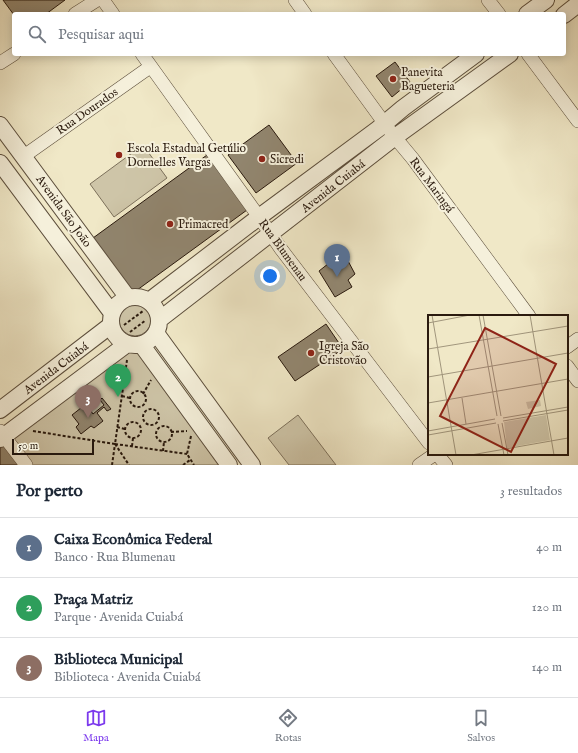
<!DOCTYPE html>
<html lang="pt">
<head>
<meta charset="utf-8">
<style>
	:root { --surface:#fff; --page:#f6f6f7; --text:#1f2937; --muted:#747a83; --line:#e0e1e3; --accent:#7c3aed }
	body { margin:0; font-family:"IM FELL English",serif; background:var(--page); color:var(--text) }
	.scale { position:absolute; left:12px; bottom:10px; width:82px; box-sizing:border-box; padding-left:4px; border:2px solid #2a1a0e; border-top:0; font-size:11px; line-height:14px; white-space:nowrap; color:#2a1a0e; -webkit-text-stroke:3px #f5f0db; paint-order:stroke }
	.you { position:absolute; left:270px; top:276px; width:14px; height:14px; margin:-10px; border:3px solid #fff; border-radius:50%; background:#1a73e8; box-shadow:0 0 0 6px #1a73e833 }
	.badge { display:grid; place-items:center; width:26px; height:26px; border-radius:50%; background:var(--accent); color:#fff; font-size:13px; font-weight:700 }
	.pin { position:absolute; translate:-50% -33px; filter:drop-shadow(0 1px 2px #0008) }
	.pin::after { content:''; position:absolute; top:21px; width:14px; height:12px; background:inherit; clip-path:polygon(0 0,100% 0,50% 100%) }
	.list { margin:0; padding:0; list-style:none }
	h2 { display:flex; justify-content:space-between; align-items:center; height:52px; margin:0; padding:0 16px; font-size:17px }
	h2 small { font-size:13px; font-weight:400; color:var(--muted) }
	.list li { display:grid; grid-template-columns:26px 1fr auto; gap:12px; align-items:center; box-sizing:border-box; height:60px; padding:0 16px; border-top:1px solid var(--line) }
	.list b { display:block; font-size:15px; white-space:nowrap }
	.list p { margin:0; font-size:13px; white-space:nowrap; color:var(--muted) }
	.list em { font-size:13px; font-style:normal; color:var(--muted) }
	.icon { flex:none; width:22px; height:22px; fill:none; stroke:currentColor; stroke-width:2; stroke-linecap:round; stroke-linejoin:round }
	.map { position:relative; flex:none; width:578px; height:465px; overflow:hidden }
	.search { position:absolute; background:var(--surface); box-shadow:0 2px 10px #0003; left:12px; right:12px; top:12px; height:44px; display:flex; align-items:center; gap:10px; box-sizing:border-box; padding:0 14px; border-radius:4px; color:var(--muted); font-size:15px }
	.sheet { height:232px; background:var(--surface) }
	nav { display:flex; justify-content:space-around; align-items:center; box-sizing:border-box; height:56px; border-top:1px solid var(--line); background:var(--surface); font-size:11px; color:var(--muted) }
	nav a { display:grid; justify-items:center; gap:2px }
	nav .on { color:var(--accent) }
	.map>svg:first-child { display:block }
</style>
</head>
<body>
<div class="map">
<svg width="578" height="465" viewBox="0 0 578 465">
	<rect width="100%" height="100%" fill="#f0e8c7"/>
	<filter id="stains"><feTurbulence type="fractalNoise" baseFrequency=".005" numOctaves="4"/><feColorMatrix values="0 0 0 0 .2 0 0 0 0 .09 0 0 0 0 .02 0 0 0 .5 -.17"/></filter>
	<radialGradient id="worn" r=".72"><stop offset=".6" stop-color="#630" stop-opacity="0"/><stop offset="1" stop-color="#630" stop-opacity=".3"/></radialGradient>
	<!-- green -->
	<path fill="#cec5a8" stroke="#7c705b" d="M143,145L167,178L114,217L90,184Z
		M119 320a16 16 0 1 1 32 0a16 16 0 1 1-32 0Z
		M126,352H136L143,358L222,465H31L10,437Z
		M298,415L336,465H289L268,438Z"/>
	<!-- building -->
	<path fill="#91856e" stroke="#2a1a0e" d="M3,0H65L46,14L14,15Z
		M395,62L410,82L392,97L376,76Z
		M269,125L297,163L256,193L228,155Z
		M207,155L247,210L133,293L93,238Z
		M338,256L342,262L347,259L355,274L348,280L352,287L335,297L319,271Z
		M326,324L343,349L295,381L278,357Z
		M102,398L111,409L107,411L104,407L97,413L103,421L94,428L91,426L81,434L76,427L79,424L72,415L86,404L93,414L104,405L100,400Z
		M5,444L21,465H0V448Z"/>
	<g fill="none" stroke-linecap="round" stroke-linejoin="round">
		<!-- minor casing -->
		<g stroke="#5c4e3c" stroke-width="14">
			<path id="minor" d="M103,0L113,14
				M295,0L305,14
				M488,0L499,14
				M75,14L97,0
				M142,54L259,217L281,249L429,443
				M334,54L393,135L413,159L529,316
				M528,54L578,121
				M0,63L14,54
				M24,156L150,67
				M567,347L578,339
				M567,366L578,381
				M0,431L26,465
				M437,454L446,465
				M419,465L435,454"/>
		</g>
		<!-- tertiary casing -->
		<g stroke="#5c4e3c" stroke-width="18">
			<path id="tertiary" d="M527,14L546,0
				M564,15L578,4
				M0,125L128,298
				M0,163L112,313
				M111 321a24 24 0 1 1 48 0a24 24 0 1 1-48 0Z
				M149,301L259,217L378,129L403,108L476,54
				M159,320L395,137L510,54
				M156,333L252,465
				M141,344L229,465
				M0,410L111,325
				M0,439L127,344"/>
		</g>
		<!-- path -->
		<path stroke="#2a1a0e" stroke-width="2" stroke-dasharray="3 2" stroke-linecap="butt" d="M124,325L143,311
			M130,332L146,320
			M130 399a8 8 0 1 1 16 0a8 8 0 1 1-16 0Z
			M143,394L151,380
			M122,396L130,398
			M143 417a8 8 0 1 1 16 0a8 8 0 1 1-16 0Z
			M125 430a8 8 0 1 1 16 0a8 8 0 1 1-16 0Z
			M156 434a8 8 0 1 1 16 0a8 8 0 1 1-16 0Z
			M117,427L125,429
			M33,431L115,444L127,360
			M171,432L187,431
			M191,436L187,454L194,465
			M115,444L187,454
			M115,444L129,465
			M132,446L133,438
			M163,451L164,442
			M112,465L115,444
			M183,465L190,460"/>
		<!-- minor -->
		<use href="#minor" stroke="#f5f0db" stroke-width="13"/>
		<!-- tertiary -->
		<use href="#tertiary" stroke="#f5f0db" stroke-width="16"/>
	</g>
	<!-- markers -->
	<g fill="#8f2418" stroke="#f5f0db" stroke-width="1.5">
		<circle cx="393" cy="79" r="4"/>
		<circle cx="119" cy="155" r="4"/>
		<circle cx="262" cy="159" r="4"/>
		<circle cx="170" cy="224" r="4"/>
		<circle cx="311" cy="353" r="4"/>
	</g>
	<g text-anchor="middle" stroke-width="4" stroke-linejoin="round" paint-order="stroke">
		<!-- poi labels -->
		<g font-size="12" fill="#2a1a0e" stroke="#f5f0db" text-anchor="start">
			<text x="401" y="76">Panevita<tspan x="401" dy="14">Bagueteria</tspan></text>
			<text x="127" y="152">Escola Estadual Getúlio<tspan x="127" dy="14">Dornelles Vargas</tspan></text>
			<text x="270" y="163">Sicredi</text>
			<text x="178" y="228">Primacred</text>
			<text x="319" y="350">Igreja São<tspan x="319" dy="14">Cristovão</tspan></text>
		</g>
		<!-- street labels -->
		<g font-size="12" fill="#2a1a0e" stroke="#f5f0db">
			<text transform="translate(87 111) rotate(-35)" y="4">Rua Dourados</text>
			<text transform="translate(432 185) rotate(53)" y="4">Rua Maringá</text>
			<text transform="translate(333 186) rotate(-38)" y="4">Avenida Cuiabá</text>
			<text transform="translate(64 211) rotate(54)" y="4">Avenida São João</text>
			<text transform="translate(283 250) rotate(54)" y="4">Rua Blumenau</text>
			<text transform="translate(56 368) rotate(-37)" y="4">Avenida Cuiabá</text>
		</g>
	</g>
	<!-- overview -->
	<g transform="translate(428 315)">
		<rect width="140" height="140" fill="#f0e8c7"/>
		<path d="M112,85L113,91L100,94L98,87ZM118,100L122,125L79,133L76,107Z" fill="#cec5a8"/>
		<path fill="none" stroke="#a1967d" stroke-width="1" d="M4,0L28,140M51,0L69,101M55,0L73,101M102,0L126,140M0,8L42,0M0,34L140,11M0,62L140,38M34,83L38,109M0,88L140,64M75,103L140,92M75,106L140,95M74,108L80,140M70,109L76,140M0,116L67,104M0,120L68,108M43,140L140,123"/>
		<path fill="#8f2418" fill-opacity="0.15" stroke="#8f2418" stroke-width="2" d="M57,13L128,49L83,137L12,101Z"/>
		<rect width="140" height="140" fill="none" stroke="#2a1a0e" stroke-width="2"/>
	</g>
	<rect width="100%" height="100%" filter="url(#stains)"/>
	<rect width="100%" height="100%" fill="url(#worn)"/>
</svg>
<div class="scale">50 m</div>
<div class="you"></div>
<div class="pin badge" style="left:337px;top:277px;background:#5c6f8a">1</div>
<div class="pin badge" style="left:118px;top:397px;background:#2e9e5b">2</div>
<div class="pin badge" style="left:88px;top:418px;background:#8d6e63">3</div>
<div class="search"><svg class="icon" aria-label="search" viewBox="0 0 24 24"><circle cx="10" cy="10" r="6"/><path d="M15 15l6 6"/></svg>Pesquisar aqui</div>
</div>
<section class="sheet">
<h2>Por perto<small>3 resultados</small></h2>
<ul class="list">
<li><span class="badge" style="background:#5c6f8a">1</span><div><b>Caixa Econômica Federal</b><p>Banco · Rua Blumenau</p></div><em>40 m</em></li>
<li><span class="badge" style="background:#2e9e5b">2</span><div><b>Praça Matriz</b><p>Parque · Avenida Cuiabá</p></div><em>120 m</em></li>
<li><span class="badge" style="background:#8d6e63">3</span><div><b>Biblioteca Municipal</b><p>Biblioteca · Avenida Cuiabá</p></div><em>140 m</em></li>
</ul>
</section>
<nav>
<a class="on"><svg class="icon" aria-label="map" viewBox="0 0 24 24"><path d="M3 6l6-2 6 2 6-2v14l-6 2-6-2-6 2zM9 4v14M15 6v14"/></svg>Mapa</a>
<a><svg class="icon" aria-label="directions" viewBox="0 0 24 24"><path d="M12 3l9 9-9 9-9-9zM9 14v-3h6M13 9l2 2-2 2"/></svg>Rotas</a>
<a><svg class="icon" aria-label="saved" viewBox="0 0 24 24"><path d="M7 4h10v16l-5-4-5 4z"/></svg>Salvos</a>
</nav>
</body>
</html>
